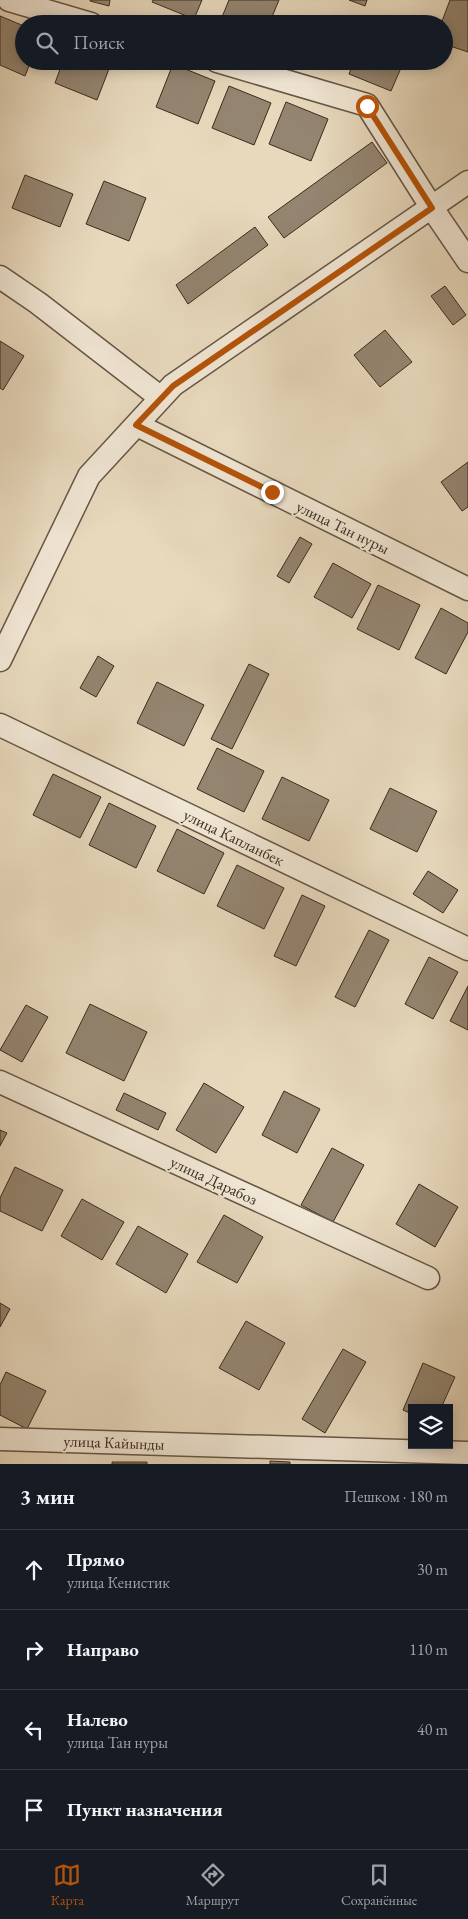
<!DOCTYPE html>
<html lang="ru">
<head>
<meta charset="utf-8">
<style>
	:root { --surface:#171b24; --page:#242831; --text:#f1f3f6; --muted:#9ea1a6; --line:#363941; --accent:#b45309 }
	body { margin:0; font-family:"EB Garamond",serif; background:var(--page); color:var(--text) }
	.controls { position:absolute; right:15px; bottom:15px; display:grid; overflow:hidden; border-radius:0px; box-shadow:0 2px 12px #0003 }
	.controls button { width:45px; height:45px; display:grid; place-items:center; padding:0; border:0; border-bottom:1px solid var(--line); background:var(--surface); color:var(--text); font:25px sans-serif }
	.stop { position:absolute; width:15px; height:15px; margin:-11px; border:4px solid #b45309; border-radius:50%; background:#fff }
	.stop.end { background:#b45309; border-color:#fff; box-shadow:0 1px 5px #0008 }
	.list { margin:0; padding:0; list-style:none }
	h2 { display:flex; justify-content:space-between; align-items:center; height:65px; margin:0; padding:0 20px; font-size:21px }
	h2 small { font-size:16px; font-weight:400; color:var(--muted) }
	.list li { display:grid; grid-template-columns:32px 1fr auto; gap:15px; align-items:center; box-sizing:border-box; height:80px; padding:0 20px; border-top:1px solid var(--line) }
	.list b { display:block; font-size:19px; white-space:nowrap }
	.list p { margin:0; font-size:16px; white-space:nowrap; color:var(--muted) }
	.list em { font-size:16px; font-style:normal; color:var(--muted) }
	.icon { flex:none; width:28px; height:28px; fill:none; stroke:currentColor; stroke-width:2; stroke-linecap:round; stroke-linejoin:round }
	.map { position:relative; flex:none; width:468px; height:1464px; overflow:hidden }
	.search { position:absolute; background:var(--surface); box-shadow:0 2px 12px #0003; left:15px; right:15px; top:15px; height:55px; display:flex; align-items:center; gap:12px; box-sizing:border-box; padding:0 18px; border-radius:28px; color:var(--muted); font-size:19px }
	.sheet { height:385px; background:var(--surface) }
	nav { display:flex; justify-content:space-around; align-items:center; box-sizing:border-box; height:70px; border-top:1px solid var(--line); background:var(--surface); font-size:14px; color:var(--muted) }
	nav a { display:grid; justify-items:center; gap:2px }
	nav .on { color:var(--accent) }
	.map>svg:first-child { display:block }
</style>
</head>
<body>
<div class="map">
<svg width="468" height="1464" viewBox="0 0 468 1464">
	<rect width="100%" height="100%" fill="#e8d9bd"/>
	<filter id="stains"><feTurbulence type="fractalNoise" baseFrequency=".004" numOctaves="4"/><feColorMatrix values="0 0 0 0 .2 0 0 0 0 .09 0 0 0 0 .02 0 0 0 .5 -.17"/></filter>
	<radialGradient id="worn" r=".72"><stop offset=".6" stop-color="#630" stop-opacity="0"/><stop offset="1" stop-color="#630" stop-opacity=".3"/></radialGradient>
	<!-- building -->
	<path fill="#948571" stroke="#3a2b1e" d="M90,0H110L109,6L90,1Z
		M153,0H202L194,19L152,2Z
		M229,0H279L269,24H224L220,22Z
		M349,0H367L365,6Z
		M450,0H468V52L444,44V24H441Z
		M0,16L24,26V61H31L25,76L0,65Z
		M63,61H112L97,100L55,83Z
		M354,61H404L391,91L349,74Z
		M173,64L215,81L198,124L156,107Z
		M229,86L271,103L254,145L212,128Z
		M286,102L328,119L311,161L269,144Z
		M372,142L387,163L284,238L268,217Z
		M25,175L73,194L60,227L12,208Z
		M104,181L146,198L129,241L86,224Z
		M255,227L268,245L188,304L176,285Z
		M445,286L466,315L453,325L431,296Z
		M385,330L412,362L380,387L354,355Z
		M0,341L24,356L3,390L0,388Z
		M468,462V507L462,511L441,482Z
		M300,537L312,544L289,583L277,576Z
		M333,563L371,584L352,618L314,597Z
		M378,585L420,605L399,650L357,629Z
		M441,608L468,623V632L446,674L415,658Z
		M98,656L114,666L96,697L80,688Z
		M249,664L269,674L232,749L211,739Z
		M157,682L204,705L184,746L137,723Z
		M217,748L264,771L244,812L197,789Z
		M53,774L101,797L80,838L33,815Z
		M282,777L329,800L309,841L262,819Z
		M390,788L437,811L417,852L370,829Z
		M109,803L156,826L136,868L89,845Z
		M177,829L224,853L204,894L157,871Z
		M237,865L284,888L264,929L217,906Z
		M428,871L458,890L443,913L413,894Z
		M302,895L325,906L296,966L274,956Z
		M369,930L389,940L355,1007L335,997Z
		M429,957L458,972L433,1019L405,1004Z
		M468,986V1030L450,1021Z
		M90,1004L147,1032L124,1081L66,1053Z
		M26,1005L48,1017L22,1062L0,1050Z
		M204,1083L244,1107L216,1153L176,1130Z
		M284,1091L320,1109L297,1153L262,1135Z
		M124,1093L166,1113L158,1130L116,1110Z
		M0,1130L7,1133L0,1146Z
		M332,1148L364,1165L333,1222L301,1205Z
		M15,1167L63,1190L42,1231L0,1211V1198Z
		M419,1184L458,1207L435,1247L396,1224Z
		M82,1199L124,1222L102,1260L61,1236Z
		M224,1215L263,1237L237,1283L197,1262Z
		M138,1226L188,1254L166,1293L116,1264Z
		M0,1303L10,1309L0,1327Z
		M246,1321L285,1343L259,1390L219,1368Z
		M343,1349L366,1362L325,1433L302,1419Z
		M423,1363L455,1377L441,1408H412V1414L403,1410Z
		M6,1372L46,1391L27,1429L0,1415V1385Z
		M270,1461L290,1462V1464H270Z
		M112,1462H147V1464H112Z"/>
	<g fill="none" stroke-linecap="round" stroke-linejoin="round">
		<!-- minor casing -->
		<g stroke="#665646" stroke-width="25">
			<path id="minor" d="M9,0L91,24
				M217,61L367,105L432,208L468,261
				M0,277L38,303L161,398
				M137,425L468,589
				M0,660L89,476L173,385L468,182
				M0,725L468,949
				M0,1082L428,1278
				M0,1439L468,1453"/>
		</g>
		<!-- minor -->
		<use href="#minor" stroke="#f0e6d4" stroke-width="22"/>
	</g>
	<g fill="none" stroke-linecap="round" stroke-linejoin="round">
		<!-- route -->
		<path stroke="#b45309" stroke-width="6" d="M272,492L136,425L173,386L432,208L367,106"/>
	</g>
	<g text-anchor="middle" stroke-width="4" stroke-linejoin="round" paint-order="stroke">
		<!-- street labels -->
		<g font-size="16" fill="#3a2b1e" stroke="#f0e6d4">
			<text transform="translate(343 527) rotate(26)" y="6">улица Тан нуры</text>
			<text transform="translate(234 837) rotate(26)" y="6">улица Капланбек</text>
			<text transform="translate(214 1180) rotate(25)" y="6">улица Дарабоз</text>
			<text transform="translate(114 1442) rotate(2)" y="6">улица Кайынды</text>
		</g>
	</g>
	<rect width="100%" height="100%" filter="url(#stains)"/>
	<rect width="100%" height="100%" fill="url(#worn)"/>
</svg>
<div class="controls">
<button><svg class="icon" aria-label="layers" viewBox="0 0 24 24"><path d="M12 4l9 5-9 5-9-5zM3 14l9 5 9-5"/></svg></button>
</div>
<div class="stop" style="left:367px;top:106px"></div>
<div class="stop end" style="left:272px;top:492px"></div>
<div class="search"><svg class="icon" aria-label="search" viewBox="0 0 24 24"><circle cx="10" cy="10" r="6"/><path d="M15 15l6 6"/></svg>Поиск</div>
</div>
<section class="sheet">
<h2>3 мин<small>Пешком · 180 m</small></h2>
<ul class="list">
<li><svg class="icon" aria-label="ahead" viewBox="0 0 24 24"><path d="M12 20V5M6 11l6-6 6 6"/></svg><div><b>Прямо</b><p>улица Кенистик</p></div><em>30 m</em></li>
<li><svg class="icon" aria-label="right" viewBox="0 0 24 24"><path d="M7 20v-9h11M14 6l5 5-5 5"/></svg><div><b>Направо</b></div><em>110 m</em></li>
<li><svg class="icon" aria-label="left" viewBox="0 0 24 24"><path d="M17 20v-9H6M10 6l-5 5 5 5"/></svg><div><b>Налево</b><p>улица Тан нуры</p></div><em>40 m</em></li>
<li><svg class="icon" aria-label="arrive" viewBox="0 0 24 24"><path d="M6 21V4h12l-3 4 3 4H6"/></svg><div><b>Пункт назначения</b></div></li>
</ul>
</section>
<nav>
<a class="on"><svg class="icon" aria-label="map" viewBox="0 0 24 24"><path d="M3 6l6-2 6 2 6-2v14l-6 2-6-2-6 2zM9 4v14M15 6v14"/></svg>Карта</a>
<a><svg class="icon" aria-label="directions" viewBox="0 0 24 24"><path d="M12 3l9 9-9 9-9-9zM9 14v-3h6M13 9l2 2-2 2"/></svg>Маршрут</a>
<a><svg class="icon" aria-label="saved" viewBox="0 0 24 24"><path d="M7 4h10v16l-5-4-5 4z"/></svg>Сохранённые</a>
</nav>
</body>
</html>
